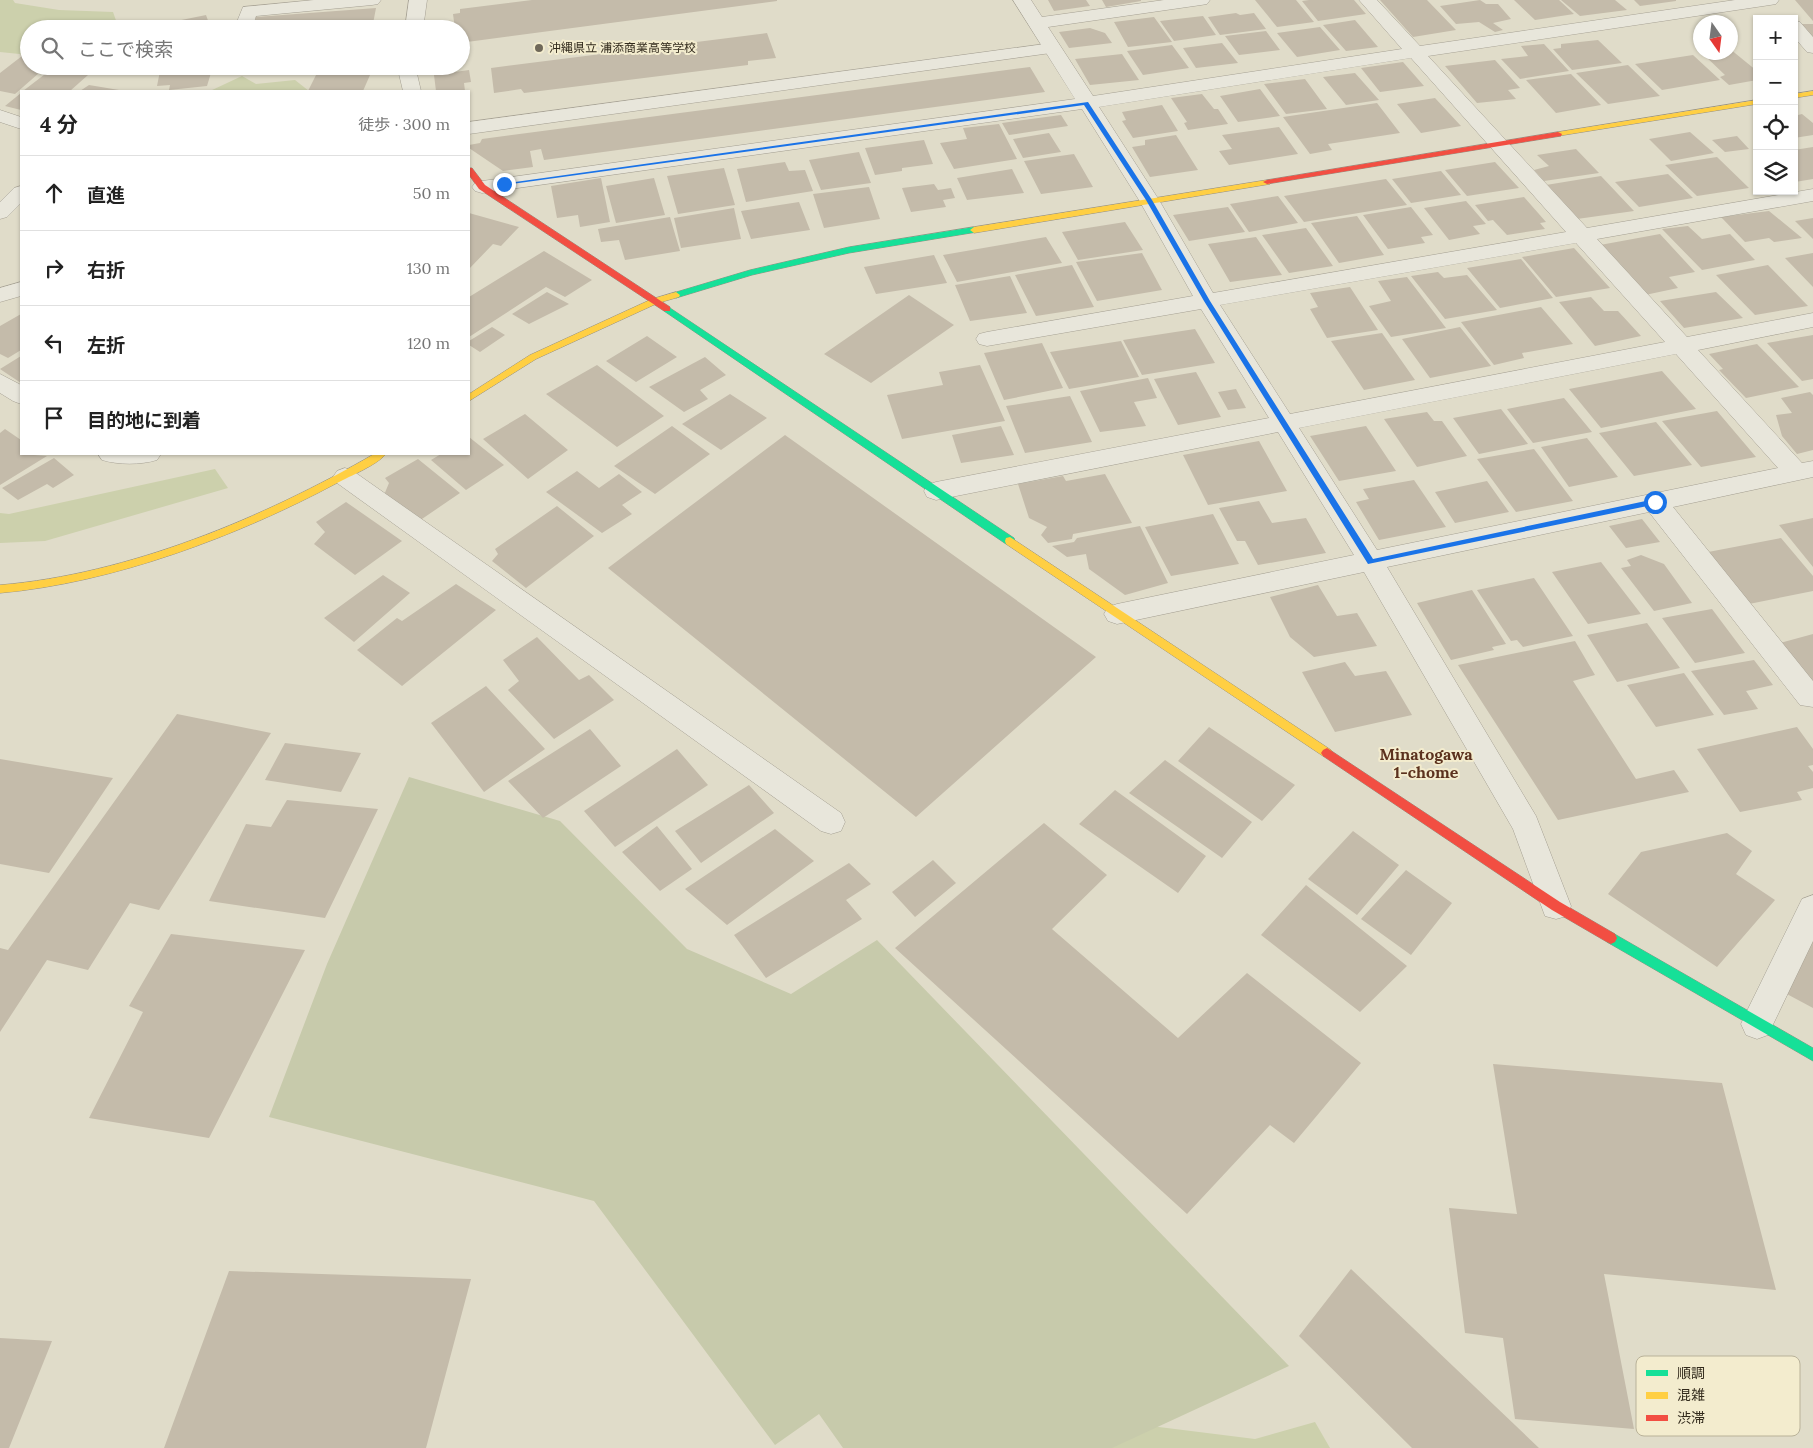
<!DOCTYPE html>
<html lang="ja">
<head>
<meta charset="utf-8">
<style>
	:root { --surface:#fff; --page:#f6f6f6; --text:#222; --muted:#767676; --line:#e0e0e0 }
	body { margin:0; font-family:Lora,"Noto Sans JP",serif; background:var(--page); color:var(--text) }
	.controls { position:absolute; right:15px; top:15px; display:grid; overflow:hidden; border-radius:0px; box-shadow:0 1px 4px #0004 }
	.controls button { width:45px; height:45px; display:grid; place-items:center; padding:0; border:0; border-bottom:1px solid var(--line); background:var(--surface); color:var(--text); font:25px sans-serif }
	.compass { position:absolute; left:1693px; top:15px; width:45px; height:45px; border-radius:50%; background:var(--surface); box-shadow:0 1px 4px #0004; rotate:166deg }
	.stop { position:absolute; width:15px; height:15px; margin:-11px; border:4px solid #1a73e8; border-radius:50%; background:#fff }
	.stop.end { background:#1a73e8; border-color:#fff; box-shadow:0 1px 5px #0008 }
	.list { margin:0; padding:0; list-style:none }
	h2 { display:flex; justify-content:space-between; align-items:center; height:65px; margin:0; padding:0 20px; font-size:21px }
	h2 small { font-size:16px; font-weight:400; color:var(--muted) }
	.list li { display:grid; grid-template-columns:32px 1fr auto; gap:15px; align-items:center; box-sizing:border-box; height:75px; padding:0 20px; border-top:1px solid var(--line) }
	.list b { display:block; font-size:19px; white-space:nowrap }
	.list em { font-size:16px; font-style:normal; color:var(--muted) }
	.icon { flex:none; width:28px; height:28px; fill:none; stroke:currentColor; stroke-width:2; stroke-linecap:round; stroke-linejoin:round }
	.map { position:relative; flex:none; width:1813px; height:1448px; overflow:hidden }
	.search { position:absolute; background:var(--surface); box-shadow:0 1px 4px #0004; left:20px; top:20px; width:450px; height:55px; display:flex; align-items:center; gap:12px; box-sizing:border-box; padding:0 18px; border-radius:28px; color:var(--muted); font-size:19px }
	.panel { position:absolute; background:var(--surface); box-shadow:0 1px 4px #0004; left:20px; top:90px; width:450px; height:365px; border-radius:0px }
	.map>svg:first-child { display:block }
</style>
</head>
<body>
<div class="map">
<svg width="1813" height="1448" viewBox="0 0 1813 1448">
	<rect width="100%" height="100%" fill="#e0dcc9"/>
	<!-- green -->
	<path fill="#ccd0ac" d="M0,0H13L15,3L59,10L113,12L119,29H29V55L0,52Z
		M242,76L256,84L295,80L309,91H210Z
		M215,469L228,488L45,541L0,543V513L9,514Z
		M1315,1422L1330,1448H1084L1135,1424L1255,1439Z"/>
	<!-- cemetery -->
	<path fill="#c7caab" d="M409,777L560,821L687,949L791,994L877,940L1289,1366L1112,1448H843L819,1414L775,1445L594,1201L269,1117L327,964Z"/>
	<!-- building -->
	<path fill="#c4bbaa" d="M532,0H777V1L467,42L466,35H461V29H455L453,14L460,13V9Z
		M1048,0H1086L1090,6L1054,11Z
		M1102,0H1141V1L1106,7Z
		M1255,0H1296L1314,22L1277,27Z
		M1309,0H1354L1366,14L1318,21L1302,1Z
		M1380,0H1427L1456,30L1413,37Z
		M1480,0L1486,4H1498L1511,19L1493,23L1503,30L1495,32L1479,22L1456,24L1440,6Z
		M1514,0H1559L1574,14L1535,20Z
		M1561,0H1615L1627,10L1580,16Z
		M1634,0H1676V1L1640,6Z
		M1795,0H1813V21Z
		M376,8L372,29H253L256,17Z
		M1236,13L1240,15L1254,13L1266,29L1220,35L1208,17Z
		M206,15L211,29H142V28Z
		M1203,16L1216,35L1174,41L1160,21Z
		M1154,17L1172,42L1128,47L1114,22Z
		M1355,20L1378,47L1346,51L1323,25Z
		M1801,24H1813V38Z
		M1320,27L1340,50L1297,57L1277,33Z
		M1090,28L1105,33L1112,43L1069,48L1059,32Z
		M1266,31L1280,50L1239,55L1225,36Z
		M767,33L776,58L748,61V65L524,93L521,89L494,93L491,68Z
		M1598,40L1622,63L1572,70L1553,49L1561,48V44Z
		M1222,43L1238,63L1196,68L1183,48Z
		M1544,44L1569,71L1520,79L1501,59L1528,56L1521,46Z
		M1172,45L1189,68L1143,75L1127,51Z
		M1730,49L1757,71V80L1729,85L1720,77L1725,75L1703,54L1730,52Z
		M1122,54L1139,80L1090,85L1075,59Z
		M1693,55L1720,80L1662,90L1635,64Z
		M22,56L29,57V66H47L15,94L0,91V73Z
		M1495,60L1520,88L1508,90L1516,99L1477,103L1445,66Z
		M1403,62L1424,86L1380,92L1361,68Z
		M1628,65L1660,96L1608,104L1576,73Z
		M161,66H213L207,86L169,90L170,85L157,86Z
		M242,66H275V68L241,70Z
		M1030,67L1045,92L544,160L541,149L530,151L533,167L503,171L469,148V145L480,143L482,139Z
		M53,68L88,75L70,91H23Z
		M469,70L471,82L464,83L465,91H436L434,75Z
		M1355,73L1379,100L1346,105L1323,77Z
		M1571,74L1601,105L1556,113L1526,80Z
		M316,75H370L363,91H308Z
		M1305,79L1327,109L1286,114L1264,84Z
		M89,85L119,90V91H80Z
		M1260,89L1280,116L1238,122L1220,96Z
		M21,93V110L5,106Z
		M1202,94L1214,109H1218L1228,124L1188,130L1184,123L1187,122L1171,98Z
		M1435,98L1461,126L1421,133L1397,104Z
		M1377,103L1400,133L1328,144L1332,150L1310,154L1283,117Z
		M1162,105L1178,131L1133,138L1122,121L1126,120L1122,112Z
		M1802,114L1813,123V135L1794,138V116Z
		M1061,115L1068,126L1009,135L1002,123Z
		M999,124L1017,159L954,169L940,143L967,139L963,128Z
		M1279,127L1298,154L1229,165L1219,151L1232,149L1222,135Z
		M1690,132L1714,153L1671,161L1649,139Z
		M1049,133L1061,152L1023,158L1013,139Z
		M1176,135L1198,170L1150,177L1132,147L1145,145V140Z
		M1737,136L1749,149L1725,152L1712,140Z
		M924,140L933,164L902,168V171L875,175L865,148Z
		M1813,147V179L1795,182L1794,150Z
		M1576,149L1599,173L1544,181L1534,170L1549,166L1537,155Z
		M859,152L871,183L821,190L809,160Z
		M1074,154L1093,187L1041,194L1024,161Z
		M1717,157L1749,188L1697,196L1665,165Z
		M785,162L789,171L805,170L813,191L746,202L737,169Z
		M1495,162L1519,188L1467,196L1445,170Z
		M724,168L735,205L678,214L667,176Z
		M1012,169L1024,193L967,200L957,178Z
		M1441,171L1461,195L1411,203L1392,179Z
		M1668,174L1693,198L1639,207L1615,182Z
		M1601,176L1634,211L1577,219L1546,185Z
		M601,178L610,222L580,227L578,215L557,218L551,186Z
		M654,178L665,215L616,223L606,186Z
		M1386,179L1407,205L1304,222L1284,196Z
		M934,184L938,190L951,188L955,198L943,200L946,207L911,212L902,188Z
		M869,187L880,219L824,228L813,194Z
		M1278,196L1298,223L1249,232L1230,204Z
		M1524,197L1546,222L1540,223L1545,229L1507,235L1493,220L1488,221L1475,205Z
		M1466,201L1486,224L1473,226L1480,234L1449,240L1424,208Z
		M799,202L810,230L751,239L741,211Z
		M1228,207L1245,232L1189,241L1173,215Z
		M1411,207L1433,235L1421,237L1425,243L1388,249L1363,215Z
		M734,208L741,239L681,248L674,218Z
		M1769,211L1802,238L1774,242L1769,238L1745,242L1721,217Z
		M469,213L519,227L501,246L493,244L469,269Z
		M1357,216L1384,255L1339,263L1311,223Z
		M670,217L680,251L625,260L619,240L601,242L598,229Z
		M1813,218V239L1795,221Z
		M1125,222L1143,250L1078,260L1062,232Z
		M1688,226L1702,239L1730,234L1755,260L1702,270L1662,229Z
		M1306,228L1333,266L1289,273L1262,235Z
		M1660,234L1695,272L1669,277L1678,288L1645,295L1600,245Z
		M1046,237L1062,263L957,282L943,255Z
		M1256,237L1282,275L1230,282L1208,244Z
		M1574,248L1610,288L1556,297L1522,257Z
		M544,251L592,280L565,297L546,287L469,337V297Z
		M1142,253L1162,290L1097,301L1076,262Z
		M1813,253V287L1785,258Z
		M934,255L947,283L876,294L864,267Z
		M1521,259L1553,298L1500,308L1467,268Z
		M1072,265L1094,307L1036,316L1015,275Z
		M1768,265L1808,306L1755,315L1716,275Z
		M1438,272L1444,278L1467,275L1497,310L1445,319L1411,276Z
		M1010,276L1027,313L970,321L955,285Z
		M1407,277L1446,328L1391,337L1369,306L1391,301L1378,281Z
		M1350,287L1378,330L1327,338L1310,309L1318,307L1310,293Z
		M547,292L569,304L529,324L512,314Z
		M1716,292L1743,318L1684,328L1660,301Z
		M909,295L954,325L871,383L824,354Z
		M1591,297L1604,311H1618L1641,336L1595,346L1559,302Z
		M1541,307L1573,344L1522,353L1524,358L1494,365L1461,322Z
		M21,314V350L8,358L0,354V326Z
		M492,327L505,335L480,352L469,345V341Z
		M1460,327L1491,366L1430,378L1402,339Z
		M1195,329L1215,363L1142,375L1123,340Z
		M1382,333L1415,380L1364,390L1331,341Z
		M1813,335V379L1802,381L1767,343Z
		M647,336L677,357L636,382L606,361Z
		M1121,341L1139,377L1069,389L1050,352Z
		M1042,343L1063,388L1004,400L984,353Z
		M1757,344L1799,387L1746,398L1719,370L1723,369L1709,354Z
		M21,356V383L0,369Z
		M705,357L726,375L700,390L708,399L684,412L649,387Z
		M597,365L664,416L617,447L546,394Z
		M980,365L1005,421L902,439L887,395L943,385L939,372Z
		M1662,371L1696,409L1601,428L1569,389Z
		M1196,372L1221,417L1178,425L1154,379Z
		M1148,378L1157,398L1134,402L1146,426L1100,432L1080,391Z
		M1236,389L1246,408L1228,410L1218,392Z
		M1810,392L1813,395V450L1797,454L1782,436L1776,415L1792,413L1781,398Z
		M730,394L767,418L721,450L682,424Z
		M1070,396L1092,442L1025,453L1006,406Z
		M1564,398L1592,432L1533,443L1507,409Z
		M1501,409L1528,444L1479,454L1453,418Z
		M1717,411L1756,457L1701,467L1662,421Z
		M1427,412L1434,421H1442L1467,456L1417,467L1384,419Z
		M525,414L568,450L528,479L483,439Z
		M1656,422L1692,465L1634,476L1599,433Z
		M672,426L710,454L655,494L614,466Z
		M1001,426L1014,455L961,463L952,435Z
		M1366,426L1396,471L1339,481L1310,436Z
		M5,429L21,440V454L47,456L0,485V433Z
		M785,435L1096,657L916,817L608,568Z
		M469,437L504,465L466,490L431,460L441,454H469Z
		M1587,438L1618,477L1569,487L1541,447Z
		M1259,441L1287,491L1208,505L1183,455Z
		M1534,449L1573,501L1516,512L1477,459Z
		M54,458L74,475L53,488L47,484L18,500L2,488Z
		M418,459L460,493L419,521L384,495L389,483L385,478Z
		M577,471L599,488L619,474L642,492L622,505L632,514L602,533L546,492Z
		M1105,474L1132,523L1073,534L1072,539L1048,543L1041,535L1047,527L1029,518L1018,484L1063,476L1066,481Z
		M1414,480L1446,527L1379,540L1356,502L1369,499L1363,489Z
		M1487,481L1509,512L1455,523L1435,492Z
		M1259,501L1272,523L1306,518L1326,553L1258,565L1245,541H1237L1219,508Z
		M346,502L402,541L355,575L314,544L325,532L316,522Z
		M557,506L594,536L526,588L492,561L498,554L495,549Z
		M1213,514L1239,564L1171,576L1145,527Z
		M1813,518V567L1779,525Z
		M1642,519L1660,542L1626,548L1609,526Z
		M1140,526L1168,583L1125,595L1089,569L1086,554L1067,557L1052,546L1074,542L1077,538Z
		M1781,538L1813,576V591L1744,605L1703,553Z
		M1641,555L1664,564L1692,603L1654,611L1621,568L1631,566L1627,560Z
		M1601,562L1641,614L1588,624L1552,572Z
		M383,575L410,593L354,642L324,618Z
		M1534,578L1573,636L1523,647L1517,640L1511,641L1477,590Z
		M456,584L496,610L402,686L357,650L397,618L402,621Z
		M1318,585L1337,616L1357,613L1377,646L1314,657L1290,637L1270,597Z
		M1472,590L1506,644L1492,647L1494,650L1451,660L1417,603Z
		M1712,609L1745,653L1695,663L1662,618Z
		M1647,623L1680,668L1617,682L1587,635Z
		M1813,634V685L1780,643Z
		M537,637L579,680L589,675L614,700L554,739L508,690L519,681L503,660Z
		M1575,641L1595,675L1573,681L1636,779L1674,770L1689,792L1558,820L1458,665Z
		M1754,660L1773,685L1746,691L1758,709L1724,715L1691,671Z
		M1345,662L1355,676L1386,671L1412,715L1335,732L1302,672Z
		M1684,673L1714,715L1656,727L1627,685Z
		M486,686L545,749L484,792L431,723Z
		M177,714L271,733L159,910L130,903L88,970L47,960L0,1032V948L8,950Z
		M1209,727L1295,785L1262,821L1178,761Z
		M1797,727L1813,749V765L1808,766L1813,772V788L1797,792L1802,800L1740,812L1697,749Z
		M590,729L621,766L543,818L508,781Z
		M285,743L361,753L341,792L265,780Z
		M677,749L708,785L615,847L584,811Z
		M0,759L113,778L49,873L0,864Z
		M1165,760L1252,822L1222,858L1129,793Z
		M749,785L774,813L701,863L675,831Z
		M1115,790L1206,856L1178,893L1079,824Z
		M287,800L378,809L325,918L209,901L246,824L271,827Z
		M1044,823L1107,875L1052,929L1178,1038L1247,973L1361,1063L1294,1143L1270,1125L1187,1214L895,948Z
		M657,826L692,869L660,891L622,852Z
		M775,829L814,861L727,925L685,889Z
		M1353,831L1399,865L1357,915L1308,879Z
		M1727,833L1752,851L1736,874L1775,900L1717,967L1608,894L1641,852Z
		M933,860L956,883L915,917L892,892Z
		M849,863L871,884L846,900L862,919L766,978L734,935Z
		M1406,870L1452,903L1411,955L1361,919Z
		M1306,885L1407,966L1360,1012L1261,935Z
		M1813,932V1008L1785,993Z
		M171,934L305,950L209,1138L89,1118L143,1012L129,1006Z
		M1493,1064L1722,1083L1776,1290L1604,1274L1634,1429L1515,1419L1503,1338L1465,1333L1449,1208L1517,1214Z
		M1351,1269L1539,1448H1412L1299,1336Z
		M229,1271L471,1279L426,1448H164Z
		M0,1338L52,1341L9,1448H0Z"/>
	<g fill="none" stroke-linecap="round" stroke-linejoin="round">
		<!-- lane casing -->
		<g stroke="#a5a093" stroke-width="1">
			<path id="lane" d="M1052,43L1058,44L1061,48L1058,52L469,134V122Z"/>
		</g>
		<!-- street casing -->
		<g stroke="#a5a093" stroke-width="1">
			<path id="street" d="M314,0H381L378,4L372,5L256,16L252,29H234L243,7Z
				M409,0H427L423,29H405Z
				M1013,0H1031L1042,17L1164,0H1210L1207,4L1201,5L1048,27L1093,96L1402,49L1359,0H1377L1420,46L1735,0H1779L1776,4L1770,5L1428,56L1587,228L1813,189V201L1597,239L1687,337L1813,313V327L1698,350L1802,463L1813,461V477L1673,507L1813,681V707L1800,705L1649,512L1387,567L1536,816L1571,906L1567,916L1556,919L1545,916L1513,829L1364,572L1117,624L1108,621L1104,614L1108,607L1117,604L1354,555L1278,432L936,500L927,497L924,491L927,485L936,482L1269,418L1201,309L987,346L979,344L976,339L979,334L987,332L1193,296L1139,200L1082,109L482,193L475,191L472,187L475,183L482,181L1075,99ZM1411,58L1566,232L1213,293L1159,200L1099,107ZM1576,243L1665,342L1290,414L1220,305ZM1676,354L1778,468L1377,550L1299,428Z
				M1794,21L1800,22L1813,37V53L1807,52L1794,37Z
				M220,66H238L234,73H222Z
				M400,66H418L417,74L421,91H403L399,74Z
				M0,110L21,117V129L0,122Z
				M21,186V203L7,217L0,219V202L14,188Z
				M21,282V296L0,302V288Z
				M0,374L21,385V404L13,401L0,393Z
				M98,454H161L157,460C141,465 118,465 102,460Z
				M345,468L353,471L841,813L845,822L841,831L831,834L821,831L337,483L333,477L337,471Z
				M1813,895V941L1768,1035L1757,1039L1746,1035L1741,1024L1746,1013L1802,899Z"/>
		</g>
		<!-- fast casing -->
		<g stroke="#959083" stroke-width="1">
			<path id="fast" d="M974,227L978,230L977,232L849,253L752,275L676,298L672,295L673,293L750,270L849,247Z
				M667,306L1014,538L1015,541L1014,544H1006L664,311L663,309Z
				M1611,932L1813,1048V1061L1607,942L1605,938L1607,934Z"/>
		</g>
		<!-- slow casing -->
		<g stroke="#959083" stroke-width="1">
			<path id="slow" d="M1813,91V95L1794,98V94Z
				M1757,100V104L1558,136L1554,134L1558,132Z
				M1267,180H1270V184L974,233L970,230L974,227Z
				M676,292L680,295L679,297L658,303L536,359L469,401V394L530,355L652,299Z
				M374,454H386C377,465 350,476 337,483C238,536 113,583 0,593V585C129,574 263,518 374,454Z
				M1010,537L1331,750L1333,753L1331,756H1323L1006,544L1005,541L1006,538Z"/>
		</g>
		<!-- jam casing -->
		<g stroke="#959083" stroke-width="1">
			<path id="jam" d="M1558,132L1562,134L1561,136L1267,184L1263,182L1267,180Z
				M469,168H472L485,185L670,307V311H664L479,189L469,175Z
				M1327,748L1560,902L1615,934L1617,938L1615,942L1611,944L1607,942L1552,910L1323,756L1321,753L1323,750Z"/>
		</g>
		<!-- lane -->
		<use href="#lane" fill="#e8e6db" fill-rule="evenodd"/>
		<!-- street -->
		<use href="#street" fill="#e8e6db" fill-rule="evenodd"/>
		<!-- fast -->
		<use href="#fast" fill="#16e098" fill-rule="evenodd"/>
		<!-- slow -->
		<use href="#slow" fill="#ffcf43" fill-rule="evenodd"/>
		<!-- jam -->
		<use href="#jam" fill="#f24e42" fill-rule="evenodd"/>
	</g>
	<!-- route -->
	<path fill="#1a73e8" d="M1088,102L1152,200L1210,301L1373,559L1655,499L1658,502L1657,504L1368,564L1204,301L1146,200L1084,105L504,185L501,184Z"/>
	<!-- markers -->
	<circle fill="#6f6859" stroke="#f3ecce" stroke-width="2" cx="539" cy="48" r="5"/>
	<g text-anchor="middle" stroke-width="4" stroke-linejoin="round" paint-order="stroke">
		<!-- far-poi labels -->
		<g font-size="12" fill="#322a1c" stroke="#f3ecce" text-anchor="start">
			<text x="549" y="52">沖縄県立 浦添商業高等学校</text>
		</g>
		<!-- neighbourhood labels -->
		<g font-size="16" font-weight="bold" fill="#5c321e" stroke="#f3ecce">
			<text x="1426" y="760">Minatogawa<tspan x="1426" dy="18">1-chome</tspan></text>
		</g>
	</g>
	<!-- legend -->
	<rect x="1636" y="1356" width="164" height="80" rx="8" fill="#f3ecce" stroke="#b9b299" stroke-width="1"/>
	<rect x="1646" y="1370" width="22" height="6" fill="#16e098"/>
	<rect x="1646" y="1392" width="22" height="7" fill="#ffcf43"/>
	<rect x="1646" y="1415" width="22" height="6" fill="#f24e42"/>
	<g font-size="14" fill="#322a1c">
		<text x="1677" y="1378">順調</text>
		<text x="1677" y="1400">混雑</text>
		<text x="1677" y="1423">渋滞</text>
	</g>
</svg>
<div class="controls">
<button>+</button>
<button>−</button>
<button><svg class="icon" aria-label="locate" viewBox="0 0 24 24"><circle cx="12" cy="12" r="6"/><path d="M12 2v4M12 18v4M2 12h4M18 12h4"/></svg></button>
<button><svg class="icon" aria-label="layers" viewBox="0 0 24 24"><path d="M12 4l9 5-9 5-9-5zM3 14l9 5 9-5"/></svg></button>
</div>
<svg class="compass" viewBox="-18 -18 36 36"><path d="M0-13l5 13h-10z" fill="#e53935"/><path d="M0 13l5-13h-10z" fill="#767676"/></svg>
<div class="stop" style="left:1655px;top:502px"></div>
<div class="stop end" style="left:504px;top:184px"></div>
<div class="search"><svg class="icon" aria-label="search" viewBox="0 0 24 24"><circle cx="10" cy="10" r="6"/><path d="M15 15l6 6"/></svg>ここで検索</div>
<section class="panel">
<h2>4 分<small>徒歩 · 300 m</small></h2>
<ul class="list">
<li><svg class="icon" aria-label="ahead" viewBox="0 0 24 24"><path d="M12 20V5M6 11l6-6 6 6"/></svg><div><b>直進</b></div><em>50 m</em></li>
<li><svg class="icon" aria-label="right" viewBox="0 0 24 24"><path d="M7 20v-9h11M14 6l5 5-5 5"/></svg><div><b>右折</b></div><em>130 m</em></li>
<li><svg class="icon" aria-label="left" viewBox="0 0 24 24"><path d="M17 20v-9H6M10 6l-5 5 5 5"/></svg><div><b>左折</b></div><em>120 m</em></li>
<li><svg class="icon" aria-label="arrive" viewBox="0 0 24 24"><path d="M6 21V4h12l-3 4 3 4H6"/></svg><div><b>目的地に到着</b></div></li>
</ul>
</section>
</div>
</body>
</html>
